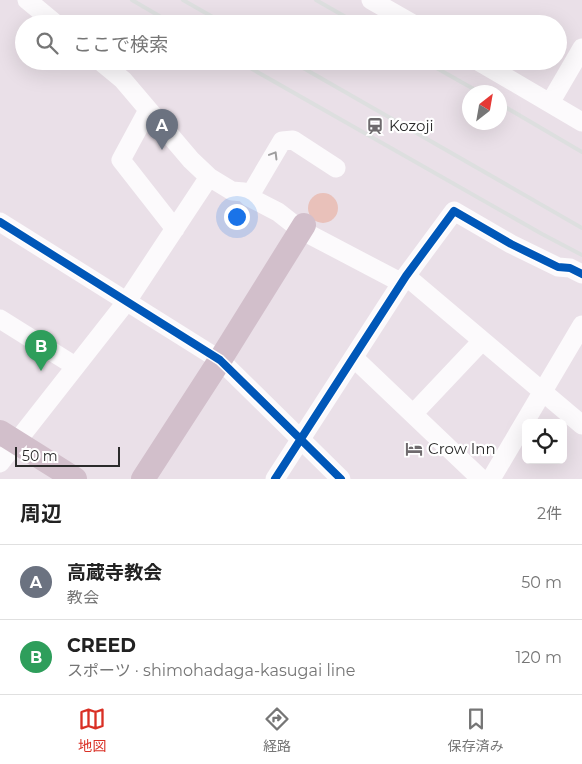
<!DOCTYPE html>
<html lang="ja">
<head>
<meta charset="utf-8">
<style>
	:root { --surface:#fff; --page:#f6f6f6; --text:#222; --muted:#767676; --line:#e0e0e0; --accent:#d93025 }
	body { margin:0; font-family:Montserrat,"Noto Sans JP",sans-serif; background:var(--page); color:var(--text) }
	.controls { position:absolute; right:15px; bottom:15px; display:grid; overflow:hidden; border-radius:8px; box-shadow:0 5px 20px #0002 }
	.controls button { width:45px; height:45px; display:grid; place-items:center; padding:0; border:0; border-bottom:1px solid var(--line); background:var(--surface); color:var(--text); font:25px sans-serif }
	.compass { position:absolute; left:462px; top:85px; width:45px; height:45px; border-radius:50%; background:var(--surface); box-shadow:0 5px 20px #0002; rotate:31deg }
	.scale { position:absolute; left:15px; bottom:12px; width:105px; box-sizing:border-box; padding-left:5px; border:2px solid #2b2b2b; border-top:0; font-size:14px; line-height:18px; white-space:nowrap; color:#2b2b2b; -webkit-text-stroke:4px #fff; paint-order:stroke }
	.you { position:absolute; left:236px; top:216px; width:18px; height:18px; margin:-12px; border:4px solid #fff; border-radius:50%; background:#1a73e8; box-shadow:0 0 0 8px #1a73e833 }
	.badge { display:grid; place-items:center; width:32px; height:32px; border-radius:50%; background:var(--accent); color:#fff; font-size:16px; font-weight:700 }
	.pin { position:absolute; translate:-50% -41px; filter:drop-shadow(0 1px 2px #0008) }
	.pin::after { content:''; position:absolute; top:26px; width:18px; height:15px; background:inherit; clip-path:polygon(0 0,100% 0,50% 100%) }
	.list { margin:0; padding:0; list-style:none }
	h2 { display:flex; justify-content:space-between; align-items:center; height:65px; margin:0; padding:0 20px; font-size:21px }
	h2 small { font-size:16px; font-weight:400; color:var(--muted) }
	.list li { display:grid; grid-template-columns:32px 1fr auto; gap:15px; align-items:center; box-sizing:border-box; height:75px; padding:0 20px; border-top:1px solid var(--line) }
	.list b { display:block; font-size:19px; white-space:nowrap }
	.list p { margin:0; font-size:16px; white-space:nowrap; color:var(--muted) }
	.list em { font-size:16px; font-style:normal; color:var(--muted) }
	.icon { flex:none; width:28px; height:28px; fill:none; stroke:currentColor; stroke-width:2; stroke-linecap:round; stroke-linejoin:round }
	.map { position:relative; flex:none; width:582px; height:479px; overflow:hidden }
	.search { position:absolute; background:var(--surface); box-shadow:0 5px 20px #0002; left:15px; right:15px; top:15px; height:55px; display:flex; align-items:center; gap:12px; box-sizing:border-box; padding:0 18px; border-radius:28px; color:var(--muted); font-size:19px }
	.sheet { height:215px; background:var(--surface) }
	nav { display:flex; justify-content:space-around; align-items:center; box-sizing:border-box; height:70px; border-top:1px solid var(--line); background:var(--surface); font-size:14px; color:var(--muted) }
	nav a { display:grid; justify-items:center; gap:2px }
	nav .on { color:var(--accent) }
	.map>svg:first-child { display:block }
</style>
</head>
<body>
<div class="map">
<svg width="582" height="479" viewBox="0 0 582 479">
	<rect width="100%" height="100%" fill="#eae0e8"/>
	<!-- green -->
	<path fill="#e9c1ba" d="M308 208a15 15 0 1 1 30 0a15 15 0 1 1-30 0Z"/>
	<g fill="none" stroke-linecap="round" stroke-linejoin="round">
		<!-- minor -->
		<path stroke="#fcfafc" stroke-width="19" d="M27,0L56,24
			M371,0L413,24
			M100,61L123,80L191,160L209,177L232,191L244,192L249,197L278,212L301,230L402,283
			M478,61L582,122
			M550,103L582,48
			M148,110L121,160L175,229
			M249,197L282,141L293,140L336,168
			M0,222L220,360L341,479
			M406,276L582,425
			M0,319L75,366
			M354,358L481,479
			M413,414L482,341
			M0,463L127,301L209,177
			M275,479L406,276L454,211L511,244L558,267L570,268L582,274
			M491,479L582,325"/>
		<!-- major -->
		<path stroke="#d2bfcb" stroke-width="24" d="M0,432L75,479
			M143,479L220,360L304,225"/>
		<!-- rail -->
		<path stroke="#dddfdf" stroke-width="4" d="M132,0L173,24
			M183,0L225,24
			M316,0L358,24
			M238,61L542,234L582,255
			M291,61L582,228
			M424,61L479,92
			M500,104L582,152"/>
		<!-- cycleway casing -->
		<g stroke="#fff" stroke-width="11">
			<path id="cycleway" d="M0,222L220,360L341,479
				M275,479L406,276L454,211L511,244L558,267L570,268L582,274"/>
		</g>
		<!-- cycleway -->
		<use href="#cycleway" stroke="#0057b8" stroke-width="8"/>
	</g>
	<!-- one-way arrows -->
	<defs><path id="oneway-chevron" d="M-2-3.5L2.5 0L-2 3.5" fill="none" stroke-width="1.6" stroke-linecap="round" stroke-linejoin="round" transform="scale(1.25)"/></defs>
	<use stroke="#9e9d9e" href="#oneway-chevron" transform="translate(274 155) rotate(-59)"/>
	<!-- icons -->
	<defs>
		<g id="station-bare" transform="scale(1.35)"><path d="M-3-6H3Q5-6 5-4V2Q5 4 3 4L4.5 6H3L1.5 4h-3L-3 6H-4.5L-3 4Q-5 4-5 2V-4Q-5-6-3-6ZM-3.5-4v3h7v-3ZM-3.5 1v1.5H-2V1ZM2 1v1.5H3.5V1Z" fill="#6e6a6d" stroke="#fff" stroke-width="2.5" paint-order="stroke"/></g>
		<g id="hotel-bare" transform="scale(1.35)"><path d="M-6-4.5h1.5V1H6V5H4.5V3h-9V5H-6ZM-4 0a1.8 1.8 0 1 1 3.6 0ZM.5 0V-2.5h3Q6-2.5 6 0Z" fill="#6e6a6d" stroke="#fff" stroke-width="2.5" paint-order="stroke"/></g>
	</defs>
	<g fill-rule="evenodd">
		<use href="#station-bare" x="375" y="126"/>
		<use href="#hotel-bare" x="414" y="449"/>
	</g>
	<g text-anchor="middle" stroke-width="4.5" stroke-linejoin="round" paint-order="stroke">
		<!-- poi labels -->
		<g font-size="15" fill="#2b2b2b" stroke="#fff" text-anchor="start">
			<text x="389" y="131">Kozoji</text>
			<text x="428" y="454">Crow Inn</text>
		</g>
	</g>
</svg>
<div class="controls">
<button><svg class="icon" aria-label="locate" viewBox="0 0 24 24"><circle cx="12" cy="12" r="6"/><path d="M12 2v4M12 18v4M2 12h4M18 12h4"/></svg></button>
</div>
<svg class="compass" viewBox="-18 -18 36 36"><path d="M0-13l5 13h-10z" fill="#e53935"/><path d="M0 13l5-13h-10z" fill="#767676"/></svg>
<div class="scale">50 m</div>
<div class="you"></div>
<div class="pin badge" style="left:162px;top:150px;background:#6b7280">A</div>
<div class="pin badge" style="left:41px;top:371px;background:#2e9e5b">B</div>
<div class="search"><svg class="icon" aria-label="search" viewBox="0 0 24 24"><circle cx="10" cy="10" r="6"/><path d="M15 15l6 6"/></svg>ここで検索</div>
</div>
<section class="sheet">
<h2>周辺<small>2件</small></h2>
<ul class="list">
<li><span class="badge" style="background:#6b7280">A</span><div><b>高蔵寺教会</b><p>教会</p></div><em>50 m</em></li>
<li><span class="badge" style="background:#2e9e5b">B</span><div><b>CREED</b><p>スポーツ · shimohadaga-kasugai line</p></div><em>120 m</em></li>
</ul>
</section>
<nav>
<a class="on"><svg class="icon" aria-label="map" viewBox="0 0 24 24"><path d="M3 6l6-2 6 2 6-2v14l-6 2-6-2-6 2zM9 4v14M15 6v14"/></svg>地図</a>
<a><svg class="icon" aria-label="directions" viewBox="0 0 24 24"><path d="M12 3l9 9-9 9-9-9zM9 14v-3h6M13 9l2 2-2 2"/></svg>経路</a>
<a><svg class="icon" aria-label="saved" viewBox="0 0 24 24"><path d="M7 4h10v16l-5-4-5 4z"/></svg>保存済み</a>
</nav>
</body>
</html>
